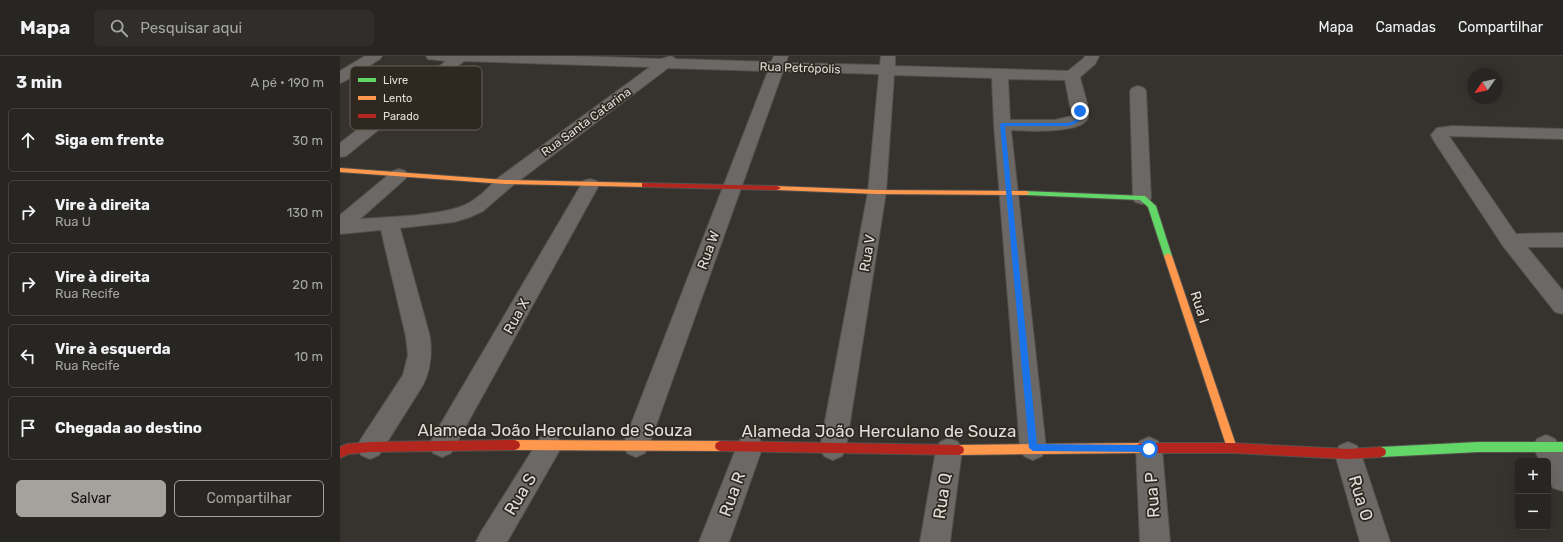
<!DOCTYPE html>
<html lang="pt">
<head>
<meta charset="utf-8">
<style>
	:root { --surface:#282622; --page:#302e2a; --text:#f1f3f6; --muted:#a5a5a5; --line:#444340; --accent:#a5a19c }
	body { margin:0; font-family:Rubik,sans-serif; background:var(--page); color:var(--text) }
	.controls { position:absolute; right:12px; bottom:12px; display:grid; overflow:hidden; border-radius:6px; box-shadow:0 4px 16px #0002 }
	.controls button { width:36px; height:36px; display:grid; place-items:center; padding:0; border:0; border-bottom:1px solid var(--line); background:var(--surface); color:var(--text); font:20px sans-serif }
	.compass { position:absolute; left:1127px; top:12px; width:36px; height:36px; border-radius:50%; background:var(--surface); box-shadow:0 4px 16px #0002; rotate:236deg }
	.stop { position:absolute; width:12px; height:12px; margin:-9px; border:3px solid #1a73e8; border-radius:50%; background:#fff }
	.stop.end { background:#1a73e8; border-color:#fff; box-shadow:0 1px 4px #0008 }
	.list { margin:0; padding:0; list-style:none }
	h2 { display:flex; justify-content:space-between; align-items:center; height:52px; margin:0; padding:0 16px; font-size:17px }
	h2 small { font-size:13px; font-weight:400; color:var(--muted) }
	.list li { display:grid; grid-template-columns:26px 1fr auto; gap:12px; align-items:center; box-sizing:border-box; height:64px; margin:0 8px 8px; padding:0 8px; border:1px solid var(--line); border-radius:6px }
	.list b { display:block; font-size:15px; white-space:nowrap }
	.list p { margin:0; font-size:13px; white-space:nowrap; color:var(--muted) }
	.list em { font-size:13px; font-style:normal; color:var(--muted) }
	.actions { display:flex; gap:8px; padding:12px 16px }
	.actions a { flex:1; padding:9px 0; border:1px solid var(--accent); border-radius:6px; text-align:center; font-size:14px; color:var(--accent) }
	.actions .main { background:var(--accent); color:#111 }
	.icon { flex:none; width:22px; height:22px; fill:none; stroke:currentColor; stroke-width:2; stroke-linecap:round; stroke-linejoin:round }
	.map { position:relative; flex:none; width:1223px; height:486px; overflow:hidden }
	header { display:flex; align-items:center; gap:24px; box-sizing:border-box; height:56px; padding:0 20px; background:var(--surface); border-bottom:1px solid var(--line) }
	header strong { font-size:19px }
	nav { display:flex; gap:22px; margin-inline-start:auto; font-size:14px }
	.search { width:280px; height:36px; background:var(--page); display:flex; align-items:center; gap:10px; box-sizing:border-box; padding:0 14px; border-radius:6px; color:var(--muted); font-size:15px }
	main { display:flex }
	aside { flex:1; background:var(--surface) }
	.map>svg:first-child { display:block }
</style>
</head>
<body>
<header>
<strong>Mapa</strong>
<div class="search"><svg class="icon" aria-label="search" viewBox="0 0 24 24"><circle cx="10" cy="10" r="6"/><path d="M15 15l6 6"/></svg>Pesquisar aqui</div>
<nav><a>Mapa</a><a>Camadas</a><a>Compartilhar</a></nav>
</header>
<main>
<aside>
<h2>3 min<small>A pé · 190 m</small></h2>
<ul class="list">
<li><svg class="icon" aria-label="ahead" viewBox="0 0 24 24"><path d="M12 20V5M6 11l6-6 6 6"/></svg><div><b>Siga em frente</b></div><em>30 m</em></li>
<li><svg class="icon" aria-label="right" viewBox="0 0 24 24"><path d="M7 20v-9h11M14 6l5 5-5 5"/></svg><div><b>Vire à direita</b><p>Rua U</p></div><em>130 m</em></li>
<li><svg class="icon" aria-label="right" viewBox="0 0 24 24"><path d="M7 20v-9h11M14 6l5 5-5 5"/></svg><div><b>Vire à direita</b><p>Rua Recife</p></div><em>20 m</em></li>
<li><svg class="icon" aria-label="left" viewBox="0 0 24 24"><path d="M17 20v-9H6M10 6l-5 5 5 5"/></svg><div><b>Vire à esquerda</b><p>Rua Recife</p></div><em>10 m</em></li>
<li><svg class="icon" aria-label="arrive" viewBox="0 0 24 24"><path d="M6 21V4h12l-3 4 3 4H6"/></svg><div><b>Chegada ao destino</b></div></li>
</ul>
<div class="actions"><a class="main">Salvar</a><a>Compartilhar</a></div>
</aside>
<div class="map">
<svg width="1223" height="486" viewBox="0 0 1223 486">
	<rect width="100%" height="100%" fill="#36322e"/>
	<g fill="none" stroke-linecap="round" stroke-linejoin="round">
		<!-- street casing -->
		<g stroke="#54514d" stroke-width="2">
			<path id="street" d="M25,0H42L40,3L5,25L0,27V15Z
				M86,0H235L321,3L331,0L336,3L431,6L434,0H448L446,7L540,9L541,0H555V10L728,15L743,3L745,0H759L755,8L740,21C742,31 750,51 748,61C745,78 685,75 671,74L706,392L702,400L693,404L684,400L680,392L654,69L652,22L554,19L546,136L506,392L502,400L493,404L484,400L480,392L528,136L539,18L443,15L309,389L305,397L296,401L287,397L283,389L428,15L328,12L172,130L143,155L130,161L114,166L60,172L90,281C92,298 91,313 83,329L39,399L30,403L21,399L17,391L21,383L63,319L68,299L66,281L41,174L0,178V159L53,115L59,113L65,115L68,119L65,123L20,163C49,161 100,160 125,149C138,143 148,132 158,122L310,11L124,5L6,100L0,101V87L106,5L88,3ZM668,23L725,24L732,60L715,64H670Z
				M798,30L804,32L806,35L811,142L809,146L802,148L795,146L793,142L790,35L792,32Z
				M1112,70L1223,73V83L1109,80L1176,178L1223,177V191H1187L1223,235V258L1215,256L1163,190L1094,85L1091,79L1097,72Z
				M250,123L257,125L259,129L111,397L102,401L93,397L89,389L93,381L241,129L243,125Z
				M209,378L218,382L222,390L167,486H136L141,476L200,382Z
				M410,378L419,382L423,390L389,486H359L397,390L401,382Z
				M1206,379L1215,383L1223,397V435L1213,432L1208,421V405H1200L1193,391L1197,383Z
				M809,381L818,385L822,393L830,486H800L796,393L800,385Z
				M609,382L618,386L622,394L610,486H580L596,394L600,386Z
				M1008,386L1017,390L1021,398L1050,486H1020L995,398L999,390Z"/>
		</g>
		<!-- fast casing -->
		<g stroke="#54514d" stroke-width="2">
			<path id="fast" d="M683,135L805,140L816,150L832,200L828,203L824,200L808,151L800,144L686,139L682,137Z
				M1138,386H1223V396H1138L1041,401L1037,399L1036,396L1037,393L1041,391Z"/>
		</g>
		<!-- slow casing -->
		<g stroke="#54514d" stroke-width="2">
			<path id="slow" d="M0,112L165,124L305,127L309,129L305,131L165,128L0,116Z
				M434,130L537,134L686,135L690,137L686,139L537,138L437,134L433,132Z
				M828,197L832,200L897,392L896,395L892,397L888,395L887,392L824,200Z
				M175,384L380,385L384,387L385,390L384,393L380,395L175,394L171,392L170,389L171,386Z
				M801,387L805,389L806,392L805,395L801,397L619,399L615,397L614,394L615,391L619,389Z"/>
		</g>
		<!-- jam casing -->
		<g stroke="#54514d" stroke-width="2">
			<path id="jam" d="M302,127L437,130L441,132L437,134L305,131H302Z
				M175,384L179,386L180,389L179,392L175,394L30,396L9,398L0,402V391L7,388L30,386Z
				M380,385L619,389L623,391L624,394L623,397L619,399L380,395L376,393L375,390L376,387Z
				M801,387H892L1008,393L1041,391L1045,393L1046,396L1045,399L1041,401L1008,403L892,397H801L797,395L796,392L797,389Z"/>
		</g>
		<!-- street -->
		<use href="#street" fill="#6c6865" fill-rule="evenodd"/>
		<!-- fast -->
		<use href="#fast" fill="#63d668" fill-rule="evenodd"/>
		<!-- slow -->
		<use href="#slow" fill="#ff974d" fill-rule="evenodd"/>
		<!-- jam -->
		<use href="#jam" fill="#b3261e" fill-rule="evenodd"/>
	</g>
	<!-- route -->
	<path fill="#1a73e8" d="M740,53L742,55C742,65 738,67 728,70H665L697,388L809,389L813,393L809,396L693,395L689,392L660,68L662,67H728L734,65L737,62V55Z"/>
	<g text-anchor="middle" stroke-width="3.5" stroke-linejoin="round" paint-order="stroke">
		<!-- far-street labels -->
		<g font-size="12" fill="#e1ddd8" stroke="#2e2821">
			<text transform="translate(460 12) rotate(2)" y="4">Rua Petrópolis</text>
			<text transform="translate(246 66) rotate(-36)" y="4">Rua Santa Catarina</text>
		</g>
		<!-- street labels -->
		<g font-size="14" fill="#e1ddd8" stroke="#2e2821">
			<text transform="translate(368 194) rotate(-70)" y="5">Rua W</text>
			<text transform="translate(527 197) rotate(-80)" y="5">Rua V</text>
			<text transform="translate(860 251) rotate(72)" y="5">Rua I</text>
			<text transform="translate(176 260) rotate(-61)" y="5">Rua X</text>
		</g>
		<!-- near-street labels -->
		<g font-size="17" fill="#e1ddd8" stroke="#2e2821">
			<text x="215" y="380">Alameda João Herculano de Souza</text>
			<text x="539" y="381">Alameda João Herculano de Souza</text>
			<text transform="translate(180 438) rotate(-59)" y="6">Rua S</text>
			<text transform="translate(392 438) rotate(-70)" y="6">Rua R</text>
			<text transform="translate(812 439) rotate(-94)" y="6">Rua P</text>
			<text transform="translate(602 440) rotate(-82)" y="6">Rua Q</text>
			<text transform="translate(1021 442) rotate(73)" y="6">Rua O</text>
		</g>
	</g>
	<!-- legend -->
	<rect x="10" y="10" width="132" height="64" rx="6" fill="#2e2821" stroke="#645e58" stroke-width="1"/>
	<rect x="18" y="22" width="18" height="4" fill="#63d668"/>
	<rect x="18" y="40" width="18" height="4" fill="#ff974d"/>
	<rect x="18" y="58" width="18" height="4" fill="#b3261e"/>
	<g font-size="11" fill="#e1ddd8">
		<text x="43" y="28">Livre</text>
		<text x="43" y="46">Lento</text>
		<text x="43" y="64">Parado</text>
	</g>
</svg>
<div class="controls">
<button>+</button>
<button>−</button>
</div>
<svg class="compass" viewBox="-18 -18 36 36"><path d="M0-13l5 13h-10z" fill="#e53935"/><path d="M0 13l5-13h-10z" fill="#a5a5a5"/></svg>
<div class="stop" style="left:809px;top:393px"></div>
<div class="stop end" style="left:740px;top:55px"></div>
</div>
</main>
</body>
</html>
